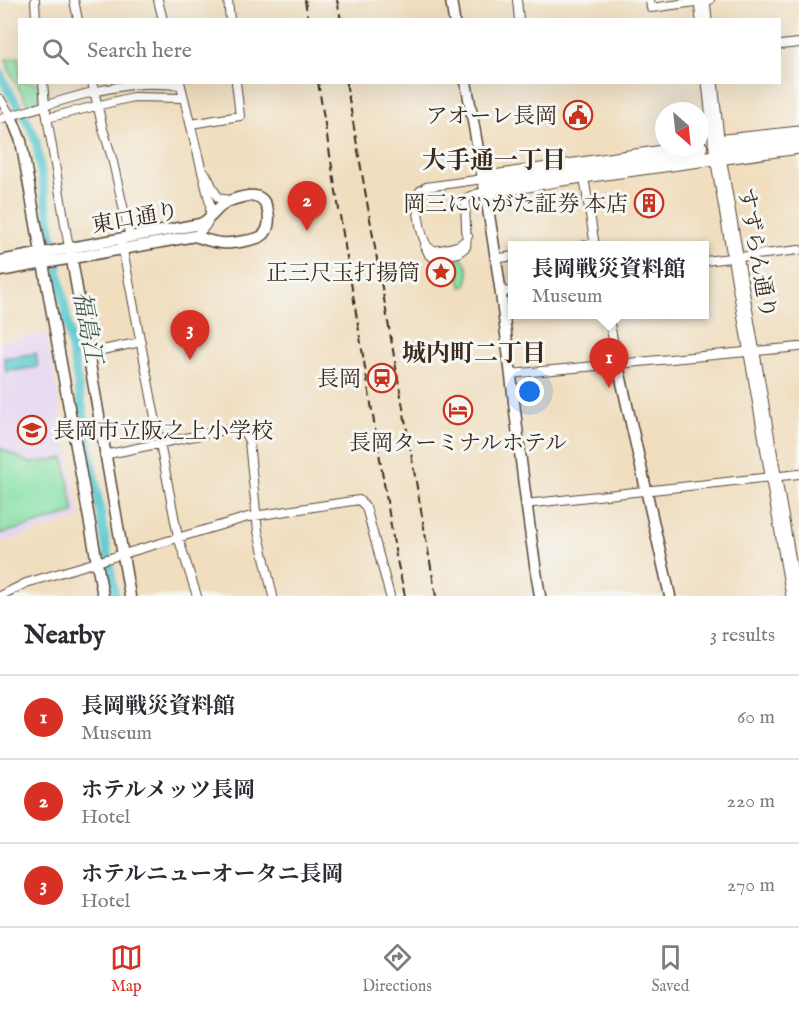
<!DOCTYPE html>
<html lang="en">
<head>
<meta charset="utf-8">
<style>
	:root { --surface:#fff; --page:#f7f7f7; --text:#2b2b33; --muted:#7c7c81; --line:#e1e1e2; --accent:#d93025 }
	body { margin:0; font-family:"IM FELL English","Noto Serif JP",serif; background:var(--page); color:var(--text) }
	.compass { position:absolute; left:655px; top:102px; width:54px; height:54px; border-radius:50%; background:var(--surface); box-shadow:0 6px 24px #0002; rotate:153deg }
	.you { position:absolute; left:530px; top:392px; width:21px; height:21px; margin:-15px; border:4px solid #fff; border-radius:50%; background:#1a73e8; box-shadow:0 0 0 9px #1a73e833 }
	.badge { display:grid; place-items:center; width:39px; height:39px; border-radius:50%; background:var(--accent); color:#fff; font-size:20px; font-weight:700 }
	.pin { position:absolute; translate:-50% -50px; filter:drop-shadow(0 2px 3px #0008) }
	.pin::after { content:''; position:absolute; top:32px; width:21px; height:18px; background:inherit; clip-path:polygon(0 0,100% 0,50% 100%) }
	.popup { position:absolute; left:508px; top:241px; width:201px; height:78px; box-sizing:border-box; display:grid; place-content:center; border-radius:0px; background:var(--surface); filter:drop-shadow(0 2px 4px #0005); font-size:20px; white-space:nowrap; color:var(--muted) }
	.popup b { font-size:22px; color:var(--text) }
	.popup::after { content:''; position:absolute; left:50%; top:100%; margin-left:-12px; border:12px solid transparent; border-top-color:var(--surface) }
	.list { margin:0; padding:0; list-style:none }
	h2 { display:flex; justify-content:space-between; align-items:center; height:78px; margin:0; padding:0 24px; font-size:26px }
	h2 small { font-size:20px; font-weight:400; color:var(--muted) }
	.list li { display:grid; grid-template-columns:39px 1fr auto; gap:18px; align-items:center; box-sizing:border-box; height:84px; padding:0 24px; border-top:2px solid var(--line) }
	.list b { display:block; font-size:22px; white-space:nowrap }
	.list p { margin:0; font-size:20px; white-space:nowrap; color:var(--muted) }
	.list em { font-size:20px; font-style:normal; color:var(--muted) }
	.icon { flex:none; width:33px; height:33px; fill:none; stroke:currentColor; stroke-width:2; stroke-linecap:round; stroke-linejoin:round }
	.map { position:relative; flex:none; width:799px; height:596px; overflow:hidden }
	.search { position:absolute; background:var(--surface); box-shadow:0 6px 24px #0002; left:18px; right:18px; top:18px; height:66px; display:flex; align-items:center; gap:15px; box-sizing:border-box; padding:0 21px; border-radius:0px; color:var(--muted); font-size:22px }
	.sheet { height:330px; background:var(--surface) }
	nav { display:flex; justify-content:space-around; align-items:center; box-sizing:border-box; height:84px; border-top:2px solid var(--line); background:var(--surface); font-size:16px; color:var(--muted) }
	nav a { display:grid; justify-items:center; gap:3px }
	nav .on { color:var(--accent) }
	.map>svg:first-child { display:block }
</style>
</head>
<body>
<div class="map">
<svg width="799" height="596" viewBox="0 0 799 596">
	<rect width="100%" height="100%" fill="#f6f6f2"/>
	<filter id="ink" filterUnits="userSpaceOnUse"><feTurbulence type="fractalNoise" baseFrequency=".0167" numOctaves="2"/><feDisplacementMap in="SourceGraphic" scale="12" xChannelSelector="R" yChannelSelector="G"/><feConvolveMatrix kernelMatrix="1 2 1 2 8 2 1 2 1" color-interpolation-filters="sRGB"/></filter>
	<filter id="wash" filterUnits="userSpaceOnUse"><feTurbulence type="fractalNoise" baseFrequency=".008" numOctaves="4" result="noise"/><feDisplacementMap in="SourceGraphic" scale="24" xChannelSelector="R" yChannelSelector="G"/><feGaussianBlur stdDeviation="1.35" result="paint"/><feColorMatrix in="noise" values="0 0 0 0 0 0 0 0 0 0 0 0 0 0 0 0 0 1.4 0 .05"/><feComposite in="paint" operator="in"/></filter>
	<g filter="url(#wash)">
		<rect width="100%" height="100%" fill="#f0debf"/>
		<!-- built -->
		<path fill="#e4d3f2" d="M46,333L80,518L0,542V342Z"/>
		<!-- green -->
		<path fill="#86e0a6" stroke="#608562" stroke-width="1.5" d="M19,57L20,82L39,83L40,102L28,105L10,72L6,59Z
			M457,257H461C469,264 471,278 465,286L461,287Z
			M0,448L30,463L64,458L74,513L0,534Z"/>
		<!-- water -->
		<path fill="#5bc9d0" stroke="#4b7a77" stroke-width="1.5" d="M36,353L38,367L6,372L4,358Z"/>
		<g fill="none" stroke-linecap="round" stroke-linejoin="round">
			<!-- canal -->
			<path stroke="#5bc9d0" stroke-width="9" d="M0,73C9,98 30,117 36,143L115,596"/>
		</g>
	</g>
	<g filter="url(#ink)">
		<g fill="none" stroke-linecap="round" stroke-linejoin="round">
			<!-- minor casing -->
			<g stroke="#564536" stroke-width="10">
				<path id="minor" d="M35,0L36,20
					M74,0L78,20
					M158,0L163,20
					M228,0L230,20
					M517,0L519,20
					M650,0L651,8L710,0
					M780,45L799,43
					M43,82L45,105L69,248
					M92,82L103,129L112,158L130,237
					M180,82L210,204C211,220 208,226 195,236
					M0,99L11,116
					M47,118L133,97L184,98
					M0,119C47,106 95,87 143,84C156,83 168,85 180,85
					M191,124L240,116L236,82
					M206,174L218,198L229,200
					M584,177L595,246
					M468,236C463,245 458,246 449,248C444,249 438,251 434,250C420,249 418,209 416,197L420,191L426,187L483,179
					M122,245L178,537L197,596
					M425,246L429,255L433,257L458,253L466,247C468,237 463,203 467,198C471,194 480,193 486,192
					M582,246L594,243
					M495,259L513,256
					M705,261L799,250
					M501,293L513,290
					M608,314L618,365
					M88,353L141,342
					M510,374L799,347
					M104,455L238,427L243,430L249,441L258,531L273,596
					M525,504L799,474
					M0,596L26,583L248,517L359,500L366,507L390,596"/>
			</g>
			<!-- tertiary casing -->
			<g stroke="#564536" stroke-width="13">
				<path id="tertiary" d="M451,0L454,20
					M466,82C479,153 491,223 501,294C514,394 523,496 540,596
					M11,116L21,141L103,596
					M71,254L130,596
					M0,261L200,224C213,219 218,203 232,200C238,198 249,195 255,196C270,198 273,227 263,235C258,240 230,244 222,243C214,243 204,239 195,236L0,271
					M618,365L670,596"/>
			</g>
			<!-- primary casing -->
			<g stroke="#564536" stroke-width="16">
				<path id="primary" d="M483,179L700,147
					M486,192L558,179L718,157"/>
			</g>
			<!-- trunk casing -->
			<g stroke="#564536" stroke-width="17">
				<path id="trunk" d="M702,0L704,20
					M710,82L718,157L794,596
					M716,143L799,134
					M718,157L799,146"/>
			</g>
			<!-- minor -->
			<use href="#minor" stroke="#fff" stroke-width="8"/>
			<!-- tertiary -->
			<use href="#tertiary" stroke="#fff" stroke-width="10"/>
			<!-- primary -->
			<use href="#primary" stroke="#fff" stroke-width="14"/>
			<!-- trunk -->
			<use href="#trunk" stroke="#fff" stroke-width="15"/>
			<!-- rail -->
			<path stroke="#3b2a1e" stroke-width="2" stroke-dasharray="9 4.5" stroke-linecap="butt" d="M305,0L308,20
				M337,0L341,20
				M318,82L396,556L405,596
				M346,82L436,596"/>
		</g>
	</g>
	<!-- icons -->
	<defs>
		<g id="civic-ring" transform="scale(1.5)"><circle r="9.5" fill="#f6f6f2" stroke="#c8321e" stroke-width="1.5"/><path d="M-.6-6.5H3V-4.5H.6V-3L4-1V1h2V6H-6V1h2V-1L-.6-3ZM-1.2 2.5V6h2.4V2.5Z" fill="#c8321e"/></g>
		<g id="building-ring" transform="scale(1.5)"><circle r="9.5" fill="#f6f6f2" stroke="#c8321e" stroke-width="1.5"/><path d="M-4-6H4V6H1V3H-1V6H-4ZM-2.5-4.3h1.7v1.8h-1.7ZM.8-4.3h1.7v1.8H.8ZM-2.5-1h1.7V.8h-1.7ZM.8-1h1.7V.8H.8Z" fill="#c8321e"/></g>
		<g id="sight-ring" transform="scale(1.5)"><circle r="9.5" fill="#f6f6f2" stroke="#c8321e" stroke-width="1.5"/><path d="M0-6L1.8-2.2L6-1.7L2.9 1.2L3.7 5.4L0 3.3L-3.7 5.4L-2.9 1.2L-6-1.7L-1.8-2.2Z" fill="#c8321e"/></g>
		<g id="station-ring" transform="scale(1.5)"><circle r="9.5" fill="#f6f6f2" stroke="#c8321e" stroke-width="1.5"/><path d="M-3-6H3Q5-6 5-4V2Q5 4 3 4L4.5 6H3L1.5 4h-3L-3 6H-4.5L-3 4Q-5 4-5 2V-4Q-5-6-3-6ZM-3.5-4v3h7v-3ZM-3.5 1v1.5H-2V1ZM2 1v1.5H3.5V1Z" fill="#c8321e"/></g>
		<g id="hotel-ring" transform="scale(1.5)"><circle r="9.5" fill="#f6f6f2" stroke="#c8321e" stroke-width="1.5"/><path d="M-6-4.5h1.5V1H6V5H4.5V3h-9V5H-6ZM-4 0a1.8 1.8 0 1 1 3.6 0ZM.5 0V-2.5h3Q6-2.5 6 0Z" fill="#c8321e"/></g>
		<g id="school-ring" transform="scale(1.5)"><circle r="9.5" fill="#f6f6f2" stroke="#c8321e" stroke-width="1.5"/><path d="M0-5L7-2L0 1L-7-2ZM-4 1L0 2.5L4 1V4Q0 6-4 4Z" fill="#c8321e"/></g>
	</defs>
	<g fill-rule="evenodd">
		<use href="#civic-ring" x="578" y="115"/>
		<use href="#building-ring" x="649" y="203"/>
		<use href="#sight-ring" x="441" y="272"/>
		<use href="#station-ring" x="382" y="378"/>
		<use href="#hotel-ring" x="458" y="410"/>
		<use href="#school-ring" x="32" y="430"/>
	</g>
	<g text-anchor="middle" stroke-width="6" stroke-linejoin="round" paint-order="stroke">
		<!-- poi labels -->
		<g font-size="22" fill="#3b2a1e" stroke="#f6f6f2" text-anchor="end">
			<text x="557" y="123">アオーレ長岡</text>
			<text x="628" y="211">岡三にいがた証券 本店</text>
			<text x="420" y="280">正三尺玉打揚筒</text>
			<text x="361" y="386">長岡</text>
			<text x="53" y="438" text-anchor="start">長岡市立阪之上小学校</text>
			<text x="458" y="450" text-anchor="middle">長岡ターミナルホテル</text>
		</g>
		<!-- street labels -->
		<g font-size="22" fill="#3b2a1e" stroke="#f6f6f2">
			<text transform="translate(135 217) rotate(-10)" y="8">東口通り</text>
			<text transform="translate(758 253) rotate(80)" y="8">すずらん通り</text>
		</g>
		<!-- neighbourhood labels -->
		<g font-size="24" font-weight="bold" fill="#3b2a1e" stroke="#f6f6f2">
			<text x="494" y="168">大手通一丁目</text>
			<text x="474" y="361">城内町二丁目</text>
		</g>
		<!-- water labels -->
		<g font-size="24" font-style="italic" fill="#455a53" stroke="#f6f6f2">
			<text transform="translate(88 327) rotate(80)" y="8">福島江</text>
		</g>
	</g>
</svg>
<svg class="compass" viewBox="-18 -18 36 36"><path d="M0-13l5 13h-10z" fill="#e53935"/><path d="M0 13l5-13h-10z" fill="#7c7c81"/></svg>
<div class="you"></div>
<div class="pin badge" style="left:609px;top:388px">1</div>
<div class="popup"><b>長岡戦災資料館</b>Museum</div>
<div class="pin badge" style="left:307px;top:231px">2</div>
<div class="pin badge" style="left:190px;top:360px">3</div>
<div class="search"><svg class="icon" aria-label="search" viewBox="0 0 24 24"><circle cx="10" cy="10" r="6"/><path d="M15 15l6 6"/></svg>Search here</div>
</div>
<section class="sheet">
<h2>Nearby<small>3 results</small></h2>
<ul class="list">
<li><span class="badge">1</span><div><b>長岡戦災資料館</b><p>Museum</p></div><em>60 m</em></li>
<li><span class="badge">2</span><div><b>ホテルメッツ長岡</b><p>Hotel</p></div><em>220 m</em></li>
<li><span class="badge">3</span><div><b>ホテルニューオータニ長岡</b><p>Hotel</p></div><em>270 m</em></li>
</ul>
</section>
<nav>
<a class="on"><svg class="icon" aria-label="map" viewBox="0 0 24 24"><path d="M3 6l6-2 6 2 6-2v14l-6 2-6-2-6 2zM9 4v14M15 6v14"/></svg>Map</a>
<a><svg class="icon" aria-label="directions" viewBox="0 0 24 24"><path d="M12 3l9 9-9 9-9-9zM9 14v-3h6M13 9l2 2-2 2"/></svg>Directions</a>
<a><svg class="icon" aria-label="saved" viewBox="0 0 24 24"><path d="M7 4h10v16l-5-4-5 4z"/></svg>Saved</a>
</nav>
</body>
</html>
